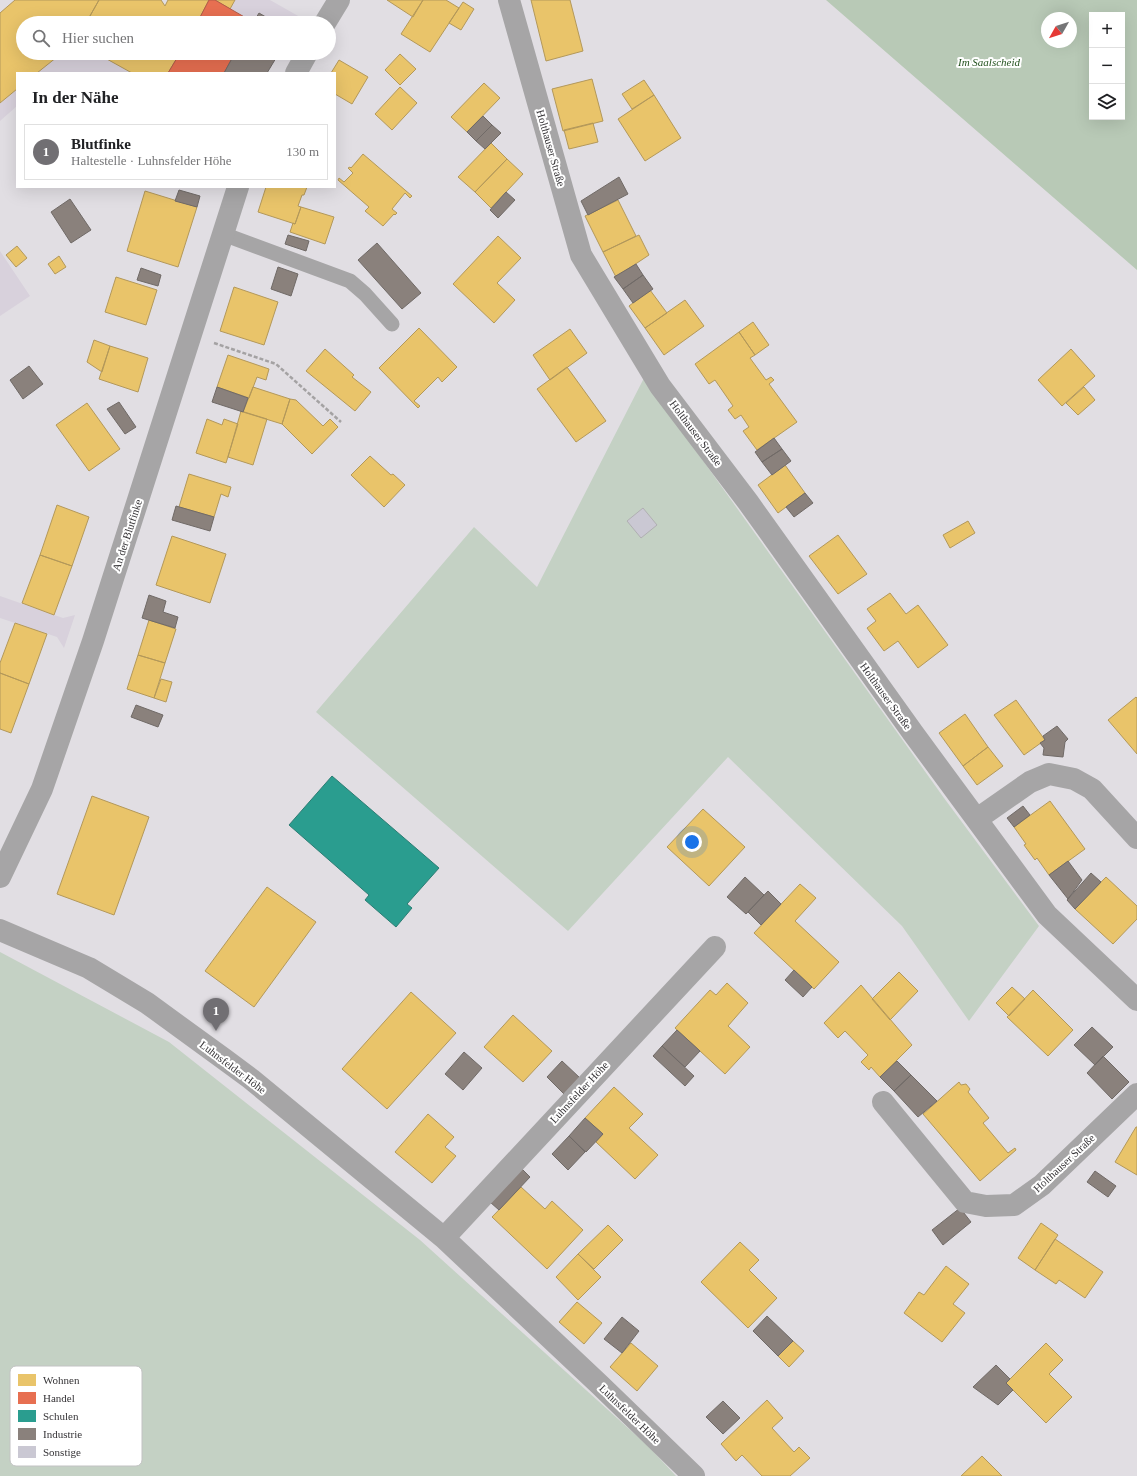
<!DOCTYPE html>
<html lang="de">
<head>
<meta charset="utf-8">
<style>
	:root { --surface:#fff; --page:#f6f6f6; --text:#202124; --muted:#757577; --line:#e0e0e0; --accent:#716f73 }
	body { margin:0; font-family:Georgia,serif; background:var(--page); color:var(--text) }
	.controls { position:absolute; right:12px; top:12px; display:grid; overflow:hidden; border-radius:0px; box-shadow:0 4px 16px #0002 }
	.controls button { width:36px; height:36px; display:grid; place-items:center; padding:0; border:0; border-bottom:1px solid var(--line); background:var(--surface); color:var(--text); font:20px sans-serif }
	.compass { position:absolute; left:1041px; top:12px; width:36px; height:36px; border-radius:50%; background:var(--surface); box-shadow:0 4px 16px #0002; rotate:231deg }
	.you { position:absolute; left:692px; top:842px; width:14px; height:14px; margin:-10px; border:3px solid #fff; border-radius:50%; background:#1a73e8; box-shadow:0 0 0 6px #1a73e833 }
	.badge { display:grid; place-items:center; width:26px; height:26px; border-radius:50%; background:var(--accent); color:#fff; font-size:13px; font-weight:700 }
	.pin { position:absolute; translate:-50% -33px; filter:drop-shadow(0 1px 2px #0008) }
	.pin::after { content:''; position:absolute; top:21px; width:14px; height:12px; background:inherit; clip-path:polygon(0 0,100% 0,50% 100%) }
	.list { margin:0; padding:0; list-style:none }
	h2 { display:flex; justify-content:space-between; align-items:center; height:52px; margin:0; padding:0 16px; font-size:17px }
	h2 small { font-size:13px; font-weight:400; color:var(--muted) }
	.list li { display:grid; grid-template-columns:26px 1fr auto; gap:12px; align-items:center; box-sizing:border-box; height:56px; margin:0 8px 8px; padding:0 8px; border:1px solid var(--line); border-radius:0px }
	.list b { display:block; font-size:15px; white-space:nowrap }
	.list p { margin:0; font-size:13px; white-space:nowrap; color:var(--muted) }
	.list em { font-size:13px; font-style:normal; color:var(--muted) }
	.icon { flex:none; width:22px; height:22px; fill:none; stroke:currentColor; stroke-width:2; stroke-linecap:round; stroke-linejoin:round }
	.map { position:relative; flex:none; width:1137px; height:1476px; overflow:hidden }
	.search { position:absolute; background:var(--surface); box-shadow:0 4px 16px #0002; left:16px; top:16px; width:320px; height:44px; display:flex; align-items:center; gap:10px; box-sizing:border-box; padding:0 14px; border-radius:22px; color:var(--muted); font-size:15px }
	.panel { position:absolute; background:var(--surface); box-shadow:0 4px 16px #0002; left:16px; top:72px; width:320px; height:116px; border-radius:0px }
	.map>svg:first-child { display:block }
</style>
</head>
<body>
<div class="map">
<svg width="1137" height="1476" viewBox="0 0 1137 1476">
	<rect width="100%" height="100%" fill="#e1dee3"/>
	<!-- built -->
	<path fill="#d8d1dc" d="M15,0H161L165,6L168,0H270L300,17L296,23H23V53H279L267,73H17V106L0,121V13Z
		M0,251L30,296L0,316Z
		M0,596L63,618L75,615L64,648L57,637L0,618Z"/>
	<!-- green -->
	<path fill="#c4d1c4" d="M644,378L944,798L1039,926L969,1021L902,926L728,757L568,931L316,712L474,527L537,587Z
		M0,952L169,1042L420,1240L649,1447L676,1476H0Z"/>
	<!-- forest -->
	<path fill="#b8c9b6" fill-rule="evenodd" d="M826,0H1137V270ZM1092,15H1122V117H1092ZM1047,18H1071V42H1047Z"/>
	<!-- homes -->
	<path fill="#e9c46a" stroke="#b3985a" d="M15,0H99L86,23H23V53H62L37,73H17V89L0,103V13Z
		M99,0H161L165,6L168,0H209L197,23H86Z
		M215,0H235L230,9Z
		M387,0H423L413,17Z
		M423,0H446L459,8L430,52L401,34Z
		M531,0H570L583,51L546,61Z
		M463,2L474,9L461,30L449,23Z
		M96,53H180L168,73H132Z
		M400,54L416,69L400,85L385,70Z
		M339,60L368,77L352,104L335,94V73H331Z
		M592,79L603,121L563,131L552,89Z
		M644,80L654,95L632,109L622,94Z
		M484,83L500,98L467,132L451,117Z
		M400,87L417,103L392,130L375,114Z
		M654,95L681,138L645,161L618,119Z
		M593,123L598,142L569,149L564,130Z
		M491,143L507,159L475,192L458,177Z
		M363,154L412,196L410,198L405,193L392,209L397,213L395,215L394,214L383,226L365,211L369,207L338,180L339,178L344,182L353,173L348,168L350,167L351,168Z
		M507,159L523,174L491,208L475,192Z
		M266,187H307L304,195H302L298,206L301,207L295,224L258,212Z
		M145,191L197,207L178,267L127,251Z
		M618,200L636,236L603,252L585,216Z
		M301,207L334,217L325,244L290,232L293,223L295,224Z
		M639,235L649,255L616,277L603,252Z
		M498,236L521,258L497,283L515,300L494,323L453,284Z
		M17,246L27,258L16,267L6,255Z
		M59,256L66,267L55,274L48,264Z
		M116,277L157,290L146,325L105,312Z
		M234,287L278,302L264,345L220,331Z
		M650,290L667,313L645,328L629,306Z
		M685,300L704,326L664,355L645,328Z
		M753,322L769,345L755,355L739,332Z
		M419,328L457,367L442,382L438,377L414,401L420,406L418,408L379,368Z
		M570,329L587,353L550,380L533,355Z
		M739,332L755,355L750,358L766,380L771,377L774,380L769,384L797,422L757,450L743,431L749,427L741,415L735,419L728,410L733,406L715,380L709,384L695,364Z
		M94,340L110,346L102,372L87,362Z
		M110,346L148,358L138,392L99,379Z
		M325,349L354,375L352,377L371,392L355,411L306,371Z
		M1071,349L1095,376L1062,406L1038,380Z
		M228,355L269,369L266,380L257,377L249,398L217,387Z
		M567,367L606,421L576,442L537,389Z
		M253,387L290,399L282,424L243,412Z
		M1084,387L1095,400L1078,415L1066,403Z
		M290,399L296,400L323,426L330,419L338,427L312,454L282,424Z
		M87,403L120,449L89,471L56,425Z
		M241,411L267,419L253,465L228,457Z
		M207,419L222,425L224,419L238,424L226,463L196,453Z
		M370,456L391,475L393,474L405,485L384,507L351,475Z
		M785,465L805,493L778,513L758,485Z
		M189,474L231,487L228,497L221,494L214,517L179,507Z
		M57,505L89,517L72,566L40,555Z
		M968,521L975,533L950,548L943,535Z
		M838,535L867,574L838,594L809,556Z
		M172,536L226,554L210,603L156,585Z
		M40,555L72,566L54,615L22,603Z
		M890,593L906,614L918,605L948,645L918,668L898,641L884,651L867,628L876,621L867,609Z
		M149,620L176,629L165,663L138,655Z
		M15,623L47,634L29,684L0,673V663Z
		M138,655L165,663L154,698L127,689Z
		M0,673L29,684L11,733L0,729Z
		M161,679L172,682L166,702L154,698Z
		M1136,697L1137,698V754L1108,720Z
		M1016,700L1045,740L1024,755L994,715Z
		M965,714L988,747L963,766L939,733Z
		M988,747L1003,766L977,785L963,766Z
		M92,796L149,817L114,915L57,894Z
		M1050,801L1085,849L1049,875L1037,858L1035,860L1024,845L1026,844L1014,827Z
		M703,809L745,847L709,886L667,847Z
		M1106,877L1137,906V919L1113,944L1075,909Z
		M800,884L816,898L795,921L839,962L814,989L754,933Z
		M267,887L316,922L254,1007L205,971Z
		M899,972L918,991L890,1020L872,999Z
		M727,983L748,1003L728,1026L750,1047L725,1074L675,1028L710,990L716,995Z
		M861,985L912,1045L880,1077L871,1067L869,1070L861,1062L868,1055L845,1031L838,1038L824,1023Z
		M1012,987L1025,999L1009,1016L996,1003Z
		M1033,990L1073,1030L1048,1056L1007,1017Z
		M411,992L456,1033L387,1109L342,1069Z
		M513,1015L552,1051L523,1082L484,1047Z
		M959,1082L961,1085L966,1084L970,1089L968,1092L989,1118L983,1123L1008,1153L1015,1148L1016,1150L980,1181L923,1114Z
		M614,1087L643,1114L629,1128L658,1155L635,1179L596,1142L603,1134L585,1118Z
		M428,1114L454,1137L445,1147L456,1156L432,1183L395,1152Z
		M1136,1127H1137V1175L1115,1162Z
		M521,1187L545,1209L552,1201L583,1230L547,1269L492,1217Z
		M1041,1223L1058,1235L1035,1270L1018,1258Z
		M608,1225L623,1240L594,1269L578,1254Z
		M1055,1239L1103,1272L1085,1298L1059,1280L1056,1284L1035,1270Z
		M740,1242L759,1260L749,1270L777,1298L748,1328L701,1282Z
		M578,1254L601,1277L578,1300L556,1277Z
		M946,1266L969,1284L953,1304L965,1313L942,1342L904,1313L919,1292L924,1295Z
		M577,1302L602,1323L584,1344L559,1322Z
		M793,1341L804,1351L789,1367L778,1356Z
		M631,1343L658,1366L637,1391L610,1367Z
		M1046,1343L1063,1360L1049,1374L1072,1397L1046,1423L1006,1383Z
		M767,1400L783,1418L772,1428L794,1452L799,1447L810,1458L790,1476H762L742,1455L736,1461L721,1444Z
		M982,1456L1002,1476H961Z"/>
	<!-- shops -->
	<path fill="#e76f51" stroke="#b25d49" d="M209,0H215L253,22L197,23Z
		M180,53H235L224,73H168Z"/>
	<!-- schools -->
	<path fill="#2a9d8f" stroke="#2d7d74" d="M332,776L439,868L407,904L412,908L396,927L365,900L369,895L289,825Z"/>
	<!-- industry -->
	<path fill="#8a817c" stroke="#706a67" d="M259,13L276,23H253Z
		M235,53H279L267,73H224Z
		M483,116L492,125L476,141L467,132Z
		M492,125L501,133L485,149L476,141Z
		M619,177L628,194L588,215L581,201Z
		M179,190L200,196L197,207L175,201Z
		M506,192L515,200L498,218L490,210Z
		M70,199L91,230L71,243L51,212Z
		M288,235L309,241L306,251L285,244Z
		M377,243L421,293L402,309L358,260Z
		M636,264L643,275L623,289L614,277Z
		M278,267L298,274L291,296L271,289Z
		M141,268L161,275L158,286L137,280Z
		M643,275L653,289L633,303L623,289Z
		M29,366L43,384L23,399L10,380Z
		M217,387L248,398L243,412L212,402Z
		M119,402L136,427L125,434L107,409Z
		M774,438L782,449L762,462L755,452Z
		M782,449L791,461L772,475L762,462Z
		M805,493L813,503L794,517L786,507Z
		M176,506L214,517L210,531L172,520Z
		M149,595L166,601L163,612L178,617L175,628L142,618Z
		M136,705L163,715L158,727L131,717Z
		M1057,726L1068,739L1065,742L1063,757L1043,755L1044,748L1040,743L1045,740L1043,736Z
		M1023,806L1030,815L1014,827L1007,818Z
		M1068,861L1082,880L1068,899L1049,875Z
		M1091,873L1101,882L1075,909L1067,900Z
		M745,877L764,895L746,914L727,897Z
		M768,891L781,904L761,925L748,912Z
		M794,970L812,987L803,997L785,980Z
		M1092,1027L1113,1047L1095,1065L1074,1045Z
		M677,1030L700,1051L685,1067L662,1046Z
		M662,1046L694,1076L685,1086L653,1056Z
		M464,1052L482,1068L463,1090L445,1074Z
		M1103,1056L1129,1082L1112,1099L1087,1073Z
		M562,1061L580,1078L564,1094L547,1077Z
		M897,1061L911,1075L894,1091L880,1077Z
		M911,1075L937,1101L918,1117L894,1091Z
		M585,1118L603,1134L586,1152L569,1136Z
		M569,1136L585,1152L568,1170L552,1154Z
		M521,1168L530,1177L499,1210L490,1202Z
		M1095,1171L1116,1186L1108,1197L1087,1182Z
		M960,1208L971,1222L943,1245L932,1230Z
		M767,1316L793,1341L778,1356L753,1331Z
		M622,1317L639,1331L622,1353L604,1339Z
		M996,1365L1010,1379L1006,1383L1013,1390L998,1405L973,1387Z
		M723,1401L740,1418L723,1434L706,1417Z"/>
	<!-- building -->
	<path fill="#cac8d3" stroke="#b0afb2" d="M643,508L657,525L641,538L627,521Z"/>
	<g fill="none" stroke-linecap="round" stroke-linejoin="round">
		<!-- path -->
		<path stroke="#a4a2a3" stroke-width="2.5" stroke-dasharray="4 2" stroke-linecap="butt" d="M214,343L276,364L341,422"/>
		<!-- service -->
		<path stroke="#a6a5a6" stroke-width="15" d="M223,234L350,281L365,294L392,324"/>
		<!-- minor -->
		<path stroke="#a6a5a6" stroke-width="22" d="M509,0L581,255L660,386L748,502L913,733L1047,915L1137,1000
			M325,23L339,0
			M296,73L307,53
			M977,819L1030,782L1049,774L1074,779L1092,789L1137,838
			M0,877L42,789L93,641L238,187
			M0,930L89,968L147,1003L224,1059L251,1079L444,1238L600,1385L694,1476
			M883,1102L965,1202L986,1206L1014,1205L1042,1185L1137,1094
			M444,1238L715,947"/>
	</g>
	<g text-anchor="middle" stroke-width="4" stroke-linejoin="round" paint-order="stroke">
		<!-- park labels -->
		<g font-size="11" font-style="italic" fill="#23521e" stroke="#fff">
			<text x="989" y="66">Im Saalscheid</text>
		</g>
		<!-- street labels -->
		<g font-size="11" fill="#353336" stroke="#fff">
			<text transform="translate(551 148) rotate(74)" y="4">Holthauser Straße</text>
			<text transform="translate(696 433) rotate(53)" y="4">Holthauser Straße</text>
			<text transform="translate(127 535) rotate(-72)" y="4">An der Blutfinke</text>
			<text transform="translate(886 696) rotate(54)" y="4">Holthauser Straße</text>
			<text transform="translate(233 1067) rotate(37)" y="4">Luhnsfelder Höhe</text>
			<text transform="translate(579 1092) rotate(-47)" y="4">Luhnsfelder Höhe</text>
			<text transform="translate(1064 1163) rotate(-43)" y="4">Holthauser Straße</text>
			<text transform="translate(630 1414) rotate(44)" y="4">Luhnsfelder Höhe</text>
		</g>
	</g>
	<!-- legend -->
	<rect x="10" y="1366" width="132" height="100" rx="6" fill="#fff" stroke="#c2c2c3" stroke-width="1"/>
	<rect x="18" y="1374" width="18" height="12" fill="#e9c46a"/>
	<rect x="18" y="1392" width="18" height="12" fill="#e76f51"/>
	<rect x="18" y="1410" width="18" height="12" fill="#2a9d8f"/>
	<rect x="18" y="1428" width="18" height="12" fill="#8a817c"/>
	<rect x="18" y="1446" width="18" height="12" fill="#cac8d3"/>
	<g font-size="11" fill="#353336">
		<text x="43" y="1384">Wohnen</text>
		<text x="43" y="1402">Handel</text>
		<text x="43" y="1420">Schulen</text>
		<text x="43" y="1438">Industrie</text>
		<text x="43" y="1456">Sonstige</text>
	</g>
</svg>
<div class="controls">
<button>+</button>
<button>−</button>
<button><svg class="icon" aria-label="layers" viewBox="0 0 24 24"><path d="M12 4l9 5-9 5-9-5zM3 14l9 5 9-5"/></svg></button>
</div>
<svg class="compass" viewBox="-18 -18 36 36"><path d="M0-13l5 13h-10z" fill="#e53935"/><path d="M0 13l5-13h-10z" fill="#757577"/></svg>
<div class="you"></div>
<div class="pin badge" style="left:216px;top:1031px">1</div>
<div class="search"><svg class="icon" aria-label="search" viewBox="0 0 24 24"><circle cx="10" cy="10" r="6"/><path d="M15 15l6 6"/></svg>Hier suchen</div>
<section class="panel">
<h2>In der Nähe<small></small></h2>
<ul class="list">
<li><span class="badge">1</span><div><b>Blutfinke</b><p>Haltestelle · Luhnsfelder Höhe</p></div><em>130 m</em></li>
</ul>
</section>
</div>
</body>
</html>
